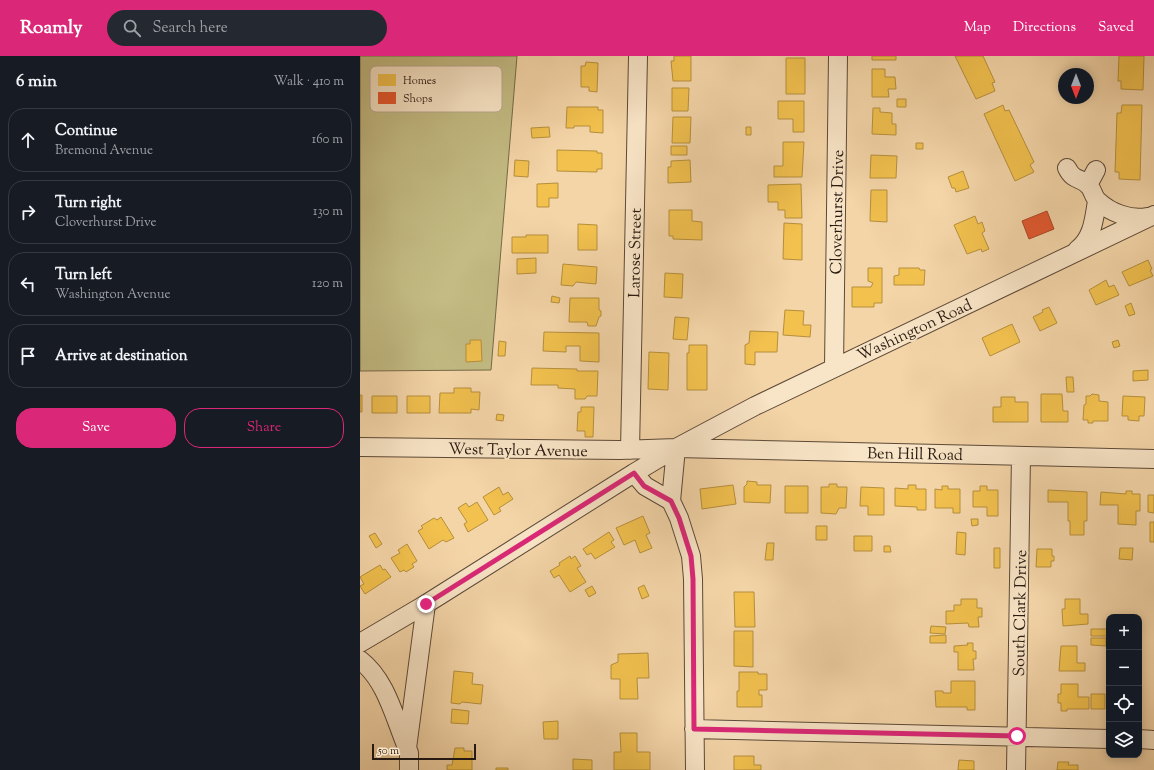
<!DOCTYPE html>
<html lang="en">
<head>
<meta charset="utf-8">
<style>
	:root { --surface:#171b24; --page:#242831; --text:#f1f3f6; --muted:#9ea1a6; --line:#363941; --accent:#db2777 }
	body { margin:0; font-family:"Sorts Mill Goudy",serif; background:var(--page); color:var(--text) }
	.controls { position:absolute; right:12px; bottom:12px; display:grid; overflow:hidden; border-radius:8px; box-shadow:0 2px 10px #0003 }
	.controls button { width:36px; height:36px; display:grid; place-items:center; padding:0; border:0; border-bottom:1px solid var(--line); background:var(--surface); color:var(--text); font:20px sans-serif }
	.compass { position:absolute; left:698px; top:12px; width:36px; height:36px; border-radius:50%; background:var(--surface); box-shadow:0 2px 10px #0003; rotate:180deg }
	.scale { position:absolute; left:12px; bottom:10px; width:104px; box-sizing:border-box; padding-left:4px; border:2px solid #291a11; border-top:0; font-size:11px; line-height:14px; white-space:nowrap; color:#291a11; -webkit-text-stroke:3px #f8e4c6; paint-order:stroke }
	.stop { position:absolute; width:12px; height:12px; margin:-9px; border:3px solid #db2777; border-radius:50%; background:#fff }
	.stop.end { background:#db2777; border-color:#fff; box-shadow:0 1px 4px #0008 }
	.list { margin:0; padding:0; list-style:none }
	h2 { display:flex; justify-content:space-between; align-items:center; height:52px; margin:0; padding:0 16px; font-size:17px }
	h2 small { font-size:13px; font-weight:400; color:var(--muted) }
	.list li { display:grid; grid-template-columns:26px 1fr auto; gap:12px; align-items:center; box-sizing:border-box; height:64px; margin:0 8px 8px; padding:0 8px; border:1px solid var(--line); border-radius:16px }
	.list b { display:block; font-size:15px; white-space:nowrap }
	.list p { margin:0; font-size:13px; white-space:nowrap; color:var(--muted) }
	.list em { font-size:13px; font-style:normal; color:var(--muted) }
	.actions { display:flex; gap:8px; padding:12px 16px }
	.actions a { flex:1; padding:9px 0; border:1px solid var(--accent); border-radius:16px; text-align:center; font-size:14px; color:var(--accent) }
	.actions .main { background:var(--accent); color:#fff }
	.icon { flex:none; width:22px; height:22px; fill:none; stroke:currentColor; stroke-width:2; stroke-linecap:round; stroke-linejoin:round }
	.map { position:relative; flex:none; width:794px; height:714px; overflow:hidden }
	header { display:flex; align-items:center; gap:24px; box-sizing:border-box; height:56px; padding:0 20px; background:var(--accent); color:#fff }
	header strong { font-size:19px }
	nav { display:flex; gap:22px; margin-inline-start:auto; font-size:14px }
	.search { width:280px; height:36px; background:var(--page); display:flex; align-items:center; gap:10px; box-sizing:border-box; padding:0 14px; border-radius:22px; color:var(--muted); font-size:15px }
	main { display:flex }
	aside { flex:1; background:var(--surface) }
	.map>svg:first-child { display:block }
</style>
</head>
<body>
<header>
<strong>Roamly</strong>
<div class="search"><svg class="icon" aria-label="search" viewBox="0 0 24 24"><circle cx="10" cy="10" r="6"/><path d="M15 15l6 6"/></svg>Search here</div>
<nav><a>Map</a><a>Directions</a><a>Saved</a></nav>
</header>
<main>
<aside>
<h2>6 min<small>Walk · 410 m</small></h2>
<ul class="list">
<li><svg class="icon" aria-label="ahead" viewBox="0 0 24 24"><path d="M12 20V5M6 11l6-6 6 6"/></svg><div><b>Continue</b><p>Bremond Avenue</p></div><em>160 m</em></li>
<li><svg class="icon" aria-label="right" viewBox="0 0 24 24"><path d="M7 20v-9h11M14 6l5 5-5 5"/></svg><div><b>Turn right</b><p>Cloverhurst Drive</p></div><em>130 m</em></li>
<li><svg class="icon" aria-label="left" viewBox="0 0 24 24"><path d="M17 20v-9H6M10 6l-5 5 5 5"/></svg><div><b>Turn left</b><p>Washington Avenue</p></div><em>120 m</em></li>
<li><svg class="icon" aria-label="arrive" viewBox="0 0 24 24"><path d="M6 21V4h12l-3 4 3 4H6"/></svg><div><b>Arrive at destination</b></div></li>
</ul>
<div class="actions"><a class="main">Save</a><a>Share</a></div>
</aside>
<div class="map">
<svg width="794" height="714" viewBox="0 0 794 714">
	<rect width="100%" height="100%" fill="#f4d5a8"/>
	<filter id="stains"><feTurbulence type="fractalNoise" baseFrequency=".005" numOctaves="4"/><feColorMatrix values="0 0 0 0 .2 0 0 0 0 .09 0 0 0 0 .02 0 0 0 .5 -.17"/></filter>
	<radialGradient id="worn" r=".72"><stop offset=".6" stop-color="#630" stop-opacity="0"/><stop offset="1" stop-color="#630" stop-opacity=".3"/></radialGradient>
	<!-- green -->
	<path fill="#c3bb83" stroke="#766a4a" d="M0,0H157L131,314L0,315Z"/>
	<!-- homes -->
	<path fill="#f2c14e" stroke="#b68f3c" d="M314,0H331V25H313L311,5H314Z
		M512,0H536V4H512Z
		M595,0H623L635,26L632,27L635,35L616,43Z
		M759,0H784L783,34L761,33V25H758Z
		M426,2H445V38H426Z
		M226,6L238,7L237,36L229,35V31H221V10H225Z
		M512,13H525V21H535L536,33H528L529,41H512Z
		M312,32H329L328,55H312Z
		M537,43H546V51H537Z
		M418,45H444V76H433V63H418Z
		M643,49L645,55L649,54L674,106L670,109L674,116L655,125L624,58Z
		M762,49H782L780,124L759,123V116H755L757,57H761Z
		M207,51H238V54H243V77L230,76V70H214V72H206Z
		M513,52H520V56L532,57V68H536V79L512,78Z
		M313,61H331L330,87H312Z
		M189,71L190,81L172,82L171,72Z
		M386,71H391V79H386Z
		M423,86H444L442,121H414V110H423Z
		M556,87H563V93H556Z
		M311,90H327V99H311Z
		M197,94L237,95V97H242V113H237V116L197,115Z
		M511,99L537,100L536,122H510Z
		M155,104L169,105L168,121L154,120Z
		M330,104L331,126L308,127V111H311V105Z
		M603,115L609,132L596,136L595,132H592L588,121Z
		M198,127V142H189V151H177V128Z
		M441,128L442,162H425V154H418V146H408V129Z
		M511,134H527V166L510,165Z
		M309,154H332V165L342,166V184L313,183V180H309Z
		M615,160L618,168L622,166L625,175L622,177L629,193L622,196L621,193L607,198L594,169Z
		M424,167L442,168V204L423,203Z
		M218,168L237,169V194H218Z
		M166,179H188V197H152V181H166Z
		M176,202V217L157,218V203Z
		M788,204L792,213L790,214L793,220L769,230L762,216Z
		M203,208L237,211L236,228L216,226L213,230L201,229Z
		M508,212H522V247H514V251H492V231H511L513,227L508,225Z
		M539,212H559L560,214H565L564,229H534V220L539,219Z
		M305,217L323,218L322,242L304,241Z
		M746,224L749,231L754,229L759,239L736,249L729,234Z
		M192,240L200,242L199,247L191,246Z
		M210,242H239V254L241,255V260L239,261L236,270H228L227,266H209Z
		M771,247L775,258L769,260L765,250Z
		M689,251L697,267L680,275L673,261L683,256L682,254Z
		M425,254L444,255L443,269H451L450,281L423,279Z
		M315,261L329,262L327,284L313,283Z
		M652,268L660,286L630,300L622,282Z
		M390,275L418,276L417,296H395V309L385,308V289L389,287Z
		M184,276L239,277V306L220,305V290H206V296L183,295Z
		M110,284H121L122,305L106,306V288H110Z
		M758,284L760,290L754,292L752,286Z
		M139,285L146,286L145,300H138Z
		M329,289H347V334H327V297H329Z
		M289,296L309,297L308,334L288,333Z
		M172,312L217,313V315H238L237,340H227L225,343H215V333L198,332V329H171Z
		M788,314V324L773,325V315Z
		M706,321H713L714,336H707Z
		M94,332H111V336H120L119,354L111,353V357H79L80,337H94Z
		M681,338H702L703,355H708V366H681Z
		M732,338L739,339V345L748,346V365H733V367H728V364H723L724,349L726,348V340H730Z
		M0,339H2V356H0Z
		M12,340H37V357H12Z
		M47,340H70V357H47Z
		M763,340L785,341L784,360H779V365L768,364V360H762Z
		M641,341H655V346H668V366H633V351H641Z
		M221,351H234L233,381H225V375H217L218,356H221Z
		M137,358L144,359L143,365L136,364Z
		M387,425L397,426V429H411L410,447L384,446V431L387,428Z
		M469,428H477V431H487L486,452H479L476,458L461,457V431H469Z
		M373,429L376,448L342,453L340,433Z
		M548,429H556V433H566V454H557V451L535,450V432L548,433Z
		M425,430H448V457H425Z
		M582,430H588V433H600V457H593V452H575V433L582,434Z
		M620,430H627V434H638V460H627V451H613V435H620Z
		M139,431L143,439L148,436L153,443L139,452L141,455L134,459L123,441Z
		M501,431L524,432V459H508V450H500Z
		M688,434L727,436V465H724V479H710V465H708V446H688Z
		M766,435H772V438H780V455H776V469L758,468V449H740L741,436L766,438Z
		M788,439H794V457L788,456Z
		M117,446L128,464L108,476L104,468L107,466L98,452L106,447L109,451Z
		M283,460L290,477L286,479L292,492L280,497L275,484L264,489L256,472Z
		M81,461L94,482L86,486L83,484L69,493L58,475L63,472L61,470L74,462L77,464Z
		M611,463H618V469L612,470Z
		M790,466H794V486H790Z
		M456,470H467V484H456Z
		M249,476L254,484L251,486L255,491L235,503L231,497L227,499L223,493Z
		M597,476L606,477L605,499L596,498Z
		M15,477L22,488L16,492L9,480Z
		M494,480H512V495H494Z
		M407,487H414L413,504H405Z
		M47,488L57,505L52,508L54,511L46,516L44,514L40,516L31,502L40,497L38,494Z
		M524,490H530L531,496H524Z
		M634,492H640V512H634Z
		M760,492H773L772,504L759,503Z
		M677,493H692V500H694V505H691V511H676Z
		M210,500L211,503L215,500L221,510L217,512L226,526L210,536L199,519L194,522L190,515L200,509L199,507Z
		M20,509L23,514L25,513L31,521L5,538L0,530L4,528L0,521Z
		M284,529L289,540L282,543L278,532Z
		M232,530L236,537L229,541L225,534Z
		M374,536H394L395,571H375Z
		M601,543H617V552H622V561H618L619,571H609L608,567L586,568V555H594V549H601Z
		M705,543H720V558H728V568L703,570L702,553H705Z
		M571,570L586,571L585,578L570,577Z
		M731,573H747V580H731Z
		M374,575H393V611L374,610Z
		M586,579V587H570V580Z
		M731,582H746V590L731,589Z
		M607,587H613V595H616V603H613L614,614H598V596H594V590L608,589Z
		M701,590H717V607H725V615H699Z
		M288,597L289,622H277L278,643H260V623H251V609L258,606V598Z
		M94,615L113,617L112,628L123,629L121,648L102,646L100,648L91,647Z
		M379,616H398V618H407V634H399V639H402V651H377V635H379Z
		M591,625H615V654H607V651H576L575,635H583V637H591Z
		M701,628H718V641H729V653H707V655H701V647H698V638H701Z
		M731,638H745V653H731Z
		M92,653L109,655L108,668L91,667Z
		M198,665V683H184L183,666Z
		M260,677H277V696H290V714H254V696H261Z
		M95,692H104V695H112V714H87V709H92Z
		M374,700H394V709H401V714H374Z
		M213,703L232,704V714H213Z
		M599,704L614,705V714H598Z
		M698,706H709L708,709H718V714H697Z
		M136,712H148V714H136Z"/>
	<!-- shops -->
	<path fill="#e4572e" stroke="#ac4525" d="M687,155L694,173L669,183L662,165Z"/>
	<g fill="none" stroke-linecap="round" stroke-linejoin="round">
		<!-- minor casing -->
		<g stroke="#5c4937" stroke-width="20">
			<path id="minor" d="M707,112C714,126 721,121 728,129C733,133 733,141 738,145C751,157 770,164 787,161
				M728,129L736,114
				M717,194C733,182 734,163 737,145
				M474,311L478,0
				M0,391L260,394L316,392L794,403
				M316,392L311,445L319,462L331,500L333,523L335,714
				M270,394L278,0
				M274,417L285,430L311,445
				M0,587L66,548L274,417L316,392L395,350L794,159
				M0,604C26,624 34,660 46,689
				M334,673L749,683
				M779,683L794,684
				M49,714V697L47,692L66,548
				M656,714L661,400"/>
		</g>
		<!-- minor -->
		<use href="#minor" stroke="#f8e4c6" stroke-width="18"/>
	</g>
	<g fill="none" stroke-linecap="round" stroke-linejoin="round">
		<!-- route -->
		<path stroke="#db2777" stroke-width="5" d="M66,548L274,417L284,430L311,445L319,462L331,500L333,523L334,673L657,680"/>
	</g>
	<g text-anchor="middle" stroke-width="4" stroke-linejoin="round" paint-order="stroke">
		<!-- street labels -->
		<g font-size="16" fill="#291a11" stroke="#f8e4c6">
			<text transform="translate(476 156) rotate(-89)" y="6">Cloverhurst Drive</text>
			<text transform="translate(274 197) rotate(-89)" y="6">Larose Street</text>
			<text transform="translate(554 273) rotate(-25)" y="6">Washington Road</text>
			<text transform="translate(158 393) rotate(1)" y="6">West Taylor Avenue</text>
			<text transform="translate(555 397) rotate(1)" y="6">Ben Hill Road</text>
			<text transform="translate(659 557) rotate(-89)" y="6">South Clark Drive</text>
		</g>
	</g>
	<!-- legend -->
	<rect x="10" y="10" width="132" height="46" rx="6" fill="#f8e4c6" stroke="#baa790" stroke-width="1"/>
	<rect x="18" y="18" width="18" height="12" fill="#f2c14e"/>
	<rect x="18" y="36" width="18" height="12" fill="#e4572e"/>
	<g font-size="11" fill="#291a11">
		<text x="43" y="28">Homes</text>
		<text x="43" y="46">Shops</text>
	</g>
	<rect width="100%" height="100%" filter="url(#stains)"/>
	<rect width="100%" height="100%" fill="url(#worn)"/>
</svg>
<div class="controls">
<button>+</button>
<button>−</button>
<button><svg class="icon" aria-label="locate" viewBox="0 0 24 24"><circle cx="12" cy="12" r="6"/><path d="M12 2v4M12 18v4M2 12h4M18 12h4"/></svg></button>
<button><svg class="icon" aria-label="layers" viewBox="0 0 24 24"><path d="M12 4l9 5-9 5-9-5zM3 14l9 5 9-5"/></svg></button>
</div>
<svg class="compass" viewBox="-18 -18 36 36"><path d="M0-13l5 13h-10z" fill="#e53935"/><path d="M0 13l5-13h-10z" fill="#9ea1a6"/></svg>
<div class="scale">50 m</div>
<div class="stop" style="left:657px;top:680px"></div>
<div class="stop end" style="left:66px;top:548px"></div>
</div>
</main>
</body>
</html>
